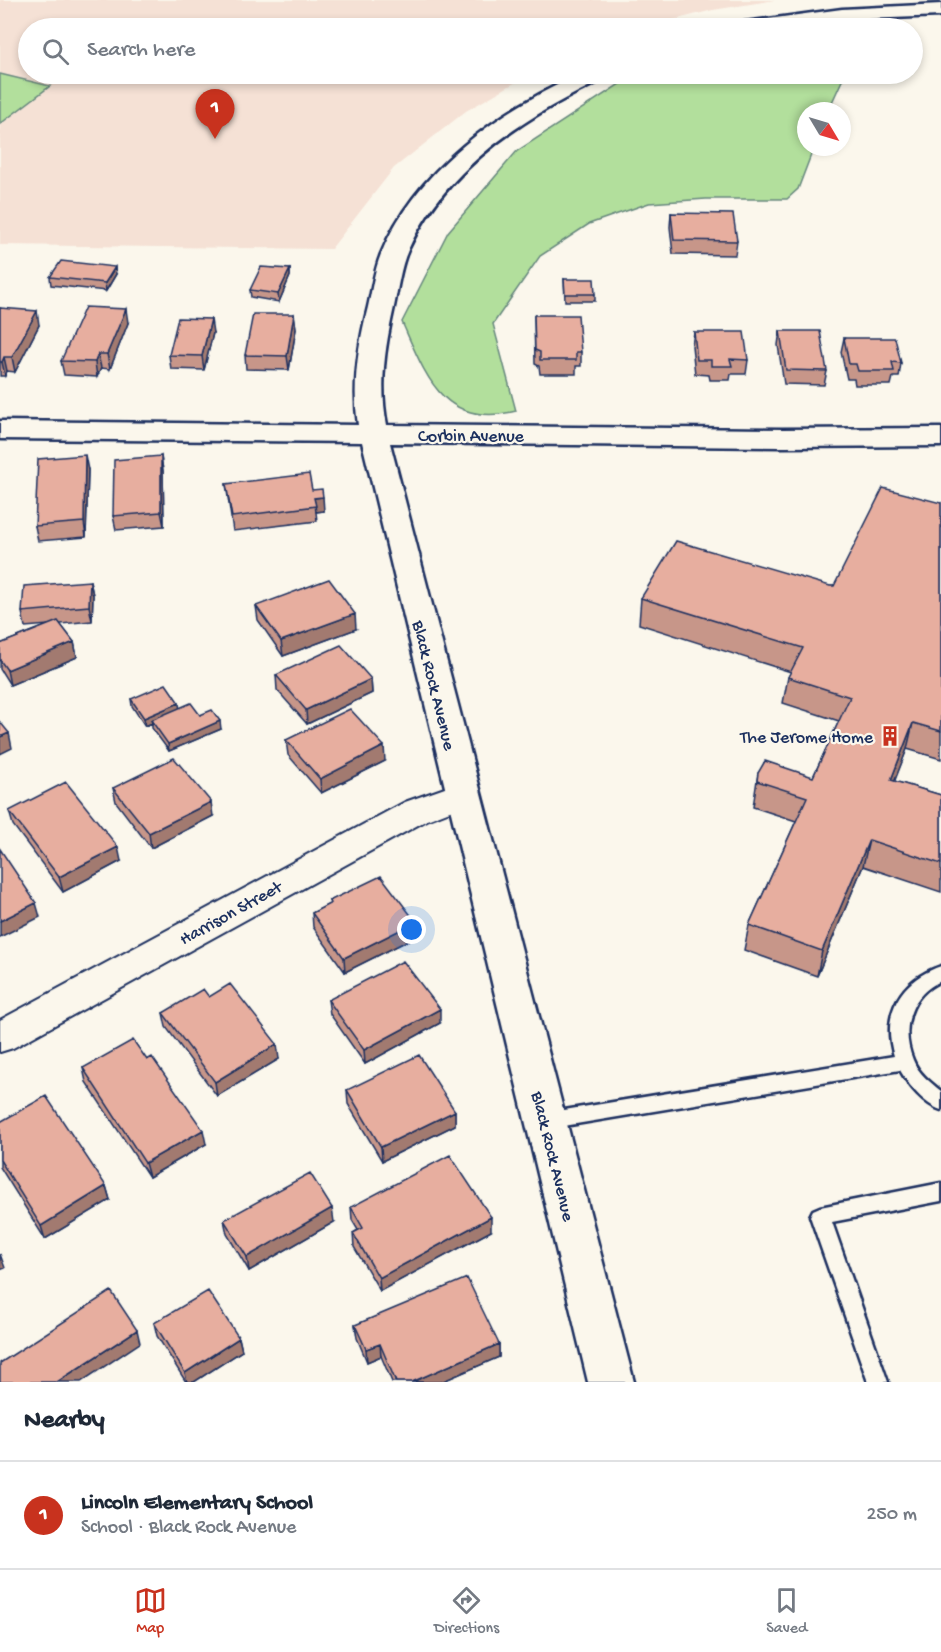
<!DOCTYPE html>
<html lang="en">
<head>
<meta charset="utf-8">
<style>
	:root { --surface:#fff; --page:#f6f6f7; --text:#1f2937; --muted:#747a83; --line:#e0e1e3; --accent:#c8321e }
	body { margin:0; font-family:"Gochi Hand",sans-serif; background:var(--page); color:var(--text) }
	.compass { position:absolute; left:797px; top:102px; width:54px; height:54px; border-radius:50%; background:var(--surface); box-shadow:0 3px 9px #0003; rotate:128deg }
	.you { position:absolute; left:412px; top:930px; width:21px; height:21px; margin:-15px; border:4px solid #fff; border-radius:50%; background:#1a73e8; box-shadow:0 0 0 9px #1a73e833 }
	.badge { display:grid; place-items:center; width:39px; height:39px; border-radius:50%; background:var(--accent); color:#fff; font-size:20px; font-weight:700 }
	.pin { position:absolute; translate:-50% -50px; filter:drop-shadow(0 2px 3px #0008) }
	.pin::after { content:''; position:absolute; top:32px; width:21px; height:18px; background:inherit; clip-path:polygon(0 0,100% 0,50% 100%) }
	.list { margin:0; padding:0; list-style:none }
	h2 { display:flex; justify-content:space-between; align-items:center; height:78px; margin:0; padding:0 24px; font-size:26px }
	h2 small { font-size:20px; font-weight:400; color:var(--muted) }
	.list li { display:grid; grid-template-columns:39px 1fr auto; gap:18px; align-items:center; box-sizing:border-box; height:108px; padding:0 24px; border-top:2px solid var(--line) }
	.list b { display:block; font-size:22px; white-space:nowrap }
	.list p { margin:0; font-size:20px; white-space:nowrap; color:var(--muted) }
	.list em { font-size:20px; font-style:normal; color:var(--muted) }
	.icon { flex:none; width:33px; height:33px; fill:none; stroke:currentColor; stroke-width:2; stroke-linecap:round; stroke-linejoin:round }
	.map { position:relative; flex:none; width:941px; height:1382px; overflow:hidden }
	.search { position:absolute; background:var(--surface); box-shadow:0 3px 9px #0003; left:18px; right:18px; top:18px; height:66px; display:flex; align-items:center; gap:15px; box-sizing:border-box; padding:0 21px; border-radius:33px; color:var(--muted); font-size:22px }
	.sheet { height:186px; background:var(--surface) }
	nav { display:flex; justify-content:space-around; align-items:center; box-sizing:border-box; height:84px; border-top:2px solid var(--line); background:var(--surface); font-size:16px; color:var(--muted) }
	nav a { display:grid; justify-items:center; gap:3px }
	nav .on { color:var(--accent) }
	.map>svg:first-child { display:block }
</style>
</head>
<body>
<div class="map">
<svg width="941" height="1382" viewBox="0 0 941 1382">
	<rect width="100%" height="100%" fill="#fbf7ec"/>
	<filter id="ink" filterUnits="userSpaceOnUse"><feTurbulence type="fractalNoise" baseFrequency=".0167" numOctaves="2"/><feDisplacementMap in="SourceGraphic" scale="12" xChannelSelector="R" yChannelSelector="G"/><feConvolveMatrix kernelMatrix="1 2 1 2 8 2 1 2 1" color-interpolation-filters="sRGB"/></filter>
	<g filter="url(#ink)">
		<!-- built -->
		<path fill="#f5e1d5" d="M0,0H775L713,10L642,28H28V74H530L466,111L394,168L331,249L0,245Z"/>
		<!-- green -->
		<path fill="#b2df9c" stroke="#66877d" stroke-width="1.5" d="M0,74L50,86L0,124Z
			M635,74H845L828,111H806V147H814L798,189L787,199H706L649,203L589,224L540,256L493,324L516,411C443,429 426,376 402,322L448,232L517,151Z"/>
		<g fill="none" stroke-linecap="round" stroke-linejoin="round">
			<!-- lane casing -->
			<g stroke="#1b2f5e" stroke-width="5">
				<path id="lane" d="M941,966V981C910,994 900,1029 913,1060C918,1073 931,1083 941,1091V1110C924,1104 909,1086 900,1070L546,1129L539,1127L537,1121L539,1115L546,1113L894,1056C881,1014 900,980 941,966Z
					M941,1183V1201L832,1222L888,1382H868L810,1216L813,1210L820,1207Z"/>
			</g>
			<!-- street casing -->
			<g stroke="#1b2f5e" stroke-width="4">
				<path id="street" d="M462,782L473,786L478,794L473,802L427,820L13,1048L0,1052V1020L405,802Z"/>
			</g>
			<!-- secondary casing -->
			<g stroke="#1b2f5e" stroke-width="5">
				<path id="secondary" d="M941,4V16L867,19L785,28H734L738,24L745,22L842,9Z
					M580,74H608L605,79C526,115 445,168 408,250C400,268 398,288 394,307C385,347 379,385 387,425L782,429L941,428V446L782,447L390,443L634,1382H588L362,442L0,439V421L358,425C352,385 358,346 368,307C372,290 374,271 381,254C415,170 500,110 580,74Z"/>
			</g>
			<!-- lane -->
			<use href="#lane" fill="#fbf7ec" fill-rule="evenodd"/>
			<!-- street -->
			<use href="#street" fill="#fbf7ec" fill-rule="evenodd"/>
			<!-- secondary -->
			<use href="#secondary" fill="#fbf7ec" fill-rule="evenodd"/>
		</g>
		<!-- wall -->
		<path fill="#c79689" stroke="#1b2f5e" stroke-width="1.5" d="M671,213L737,241L735,255L673,254L670,227Z
			M290,269V276L279,302L251,297L250,290Z
			M116,274L106,291L51,285L50,277Z
			M564,279L595,294V301H565Z
			M0,308L39,325L15,372L7,371L5,376H0Z
			M294,314L296,329L289,370L246,369L245,355Z
			M534,315L581,352V366H576V374H540L539,366L535,364Z
			M128,323L110,369L101,368L97,377L64,375L61,361Z
			M780,331L827,371L824,385L784,384L778,345Z
			M694,332L748,360L746,374H731L730,380H710L709,375L695,374L692,346Z
			M213,333L204,370L171,369L169,355Z
			M844,338L901,363L899,377H893L891,385H855L854,379H847L841,352Z
			M161,456L163,471L164,526L116,530L113,516Z
			M88,470L86,537L38,541L35,526Z
			M226,484L312,490L324,511L316,512L317,521L233,531Z
			M941,503V759L907,749L894,781L941,795V892L863,866L817,976L744,950L749,925L796,821L753,807L758,773L813,777L839,721L783,703L788,677L791,672L639,624L641,598L834,586Z
			M90,581L93,595L92,621L60,624L74,642L77,657L10,685L0,669V644L49,625L25,627L22,612Z
			M256,606L356,629L283,656L258,620Z
			M276,675L371,679L372,693L307,724L277,690Z
			M131,699L180,708L200,715L221,729L169,751L152,728V723L145,726L132,706Z
			M286,740L385,761L321,793L288,755Z
			M113,788L213,816L151,848L116,802Z
			M9,811L121,861L63,892L13,825Z
			M329,901L417,936L345,972L313,927L312,913L330,904Z
			M209,997L279,1059L217,1096L166,1027L163,1013Z
			M328,1000L440,1023L365,1064L330,1014Z
			M83,1068L206,1144L149,1177L86,1082Z
			M347,1090L455,1111V1125L382,1161L348,1104Z
			M0,1122L106,1186L110,1200L45,1239L0,1167Z
			M351,1207L491,1231L380,1291L354,1247L353,1233L358,1230L352,1220Z
			M224,1220L334,1222L249,1271L227,1234Z
			M154,1323L239,1338L242,1351L194,1382H186L157,1336Z
			M355,1325L499,1344V1357L441,1382H392L381,1356L367,1362L357,1338Z"/>
		<!-- shaded-wall -->
		<path fill="#a27a6f" stroke="#1b2f5e" stroke-width="1.5" d="M115,267L116,274L106,291L105,283Z
			M290,269V276L279,302L278,294Z
			M126,309L128,323L110,369L107,354Z
			M37,311L39,325L15,372L12,357Z
			M294,314L296,329L289,370L287,356Z
			M211,319L213,333L204,370L202,356Z
			M98,354L101,368L97,377L95,362Z
			M4,357L7,371L5,376L2,362Z
			M85,455L88,470L86,537L84,522Z
			M161,456L163,471L164,526L161,512Z
			M323,497L324,511L316,512L314,498Z
			M90,581L93,595L92,621L89,606Z
			M355,614L356,629L283,656L281,641Z
			M74,642L77,657L10,685L7,670Z
			M371,679L372,693L307,724L306,710Z
			M179,703L180,711L151,720L152,723L145,726L144,718Z
			M220,721L221,729L169,751L168,744Z
			M913,723L907,749L885,806L891,780Z
			M9,733L12,748L0,754V737Z
			M384,746L385,761L321,793L320,779Z
			M211,802L213,816L151,848L149,833Z
			M869,840L863,866L817,976L822,951Z
			M118,847L121,861L63,892L59,877Z
			M36,903L40,917L0,937V921Z
			M416,922L417,936L345,972L344,958Z
			M440,1009V1023L365,1064L364,1050Z
			M277,1044L279,1059L217,1096L215,1082Z
			M455,1111V1125L382,1161L381,1147Z
			M203,1130L206,1144L149,1177L145,1163Z
			M106,1186L110,1200L45,1239L41,1226Z
			M332,1208L334,1222L249,1271L247,1257Z
			M491,1217V1231L380,1291L379,1278Z
			M0,1254L5,1268L0,1270Z
			M137,1330L140,1343L81,1382H57Z
			M239,1338L242,1351L194,1382H187L185,1373Z
			M380,1344L381,1356L367,1362L366,1349Z
			M499,1344V1357L441,1382H412Z"/>
		<!-- building -->
		<path fill="#e7ae9f" stroke="#1b2f5e" stroke-width="1.5" d="M671,213L733,214L737,241L674,240Z
			M61,261L115,267L105,283L50,277Z
			M261,267L290,269L278,294L250,290Z
			M564,279H594L595,294H565Z
			M85,307L126,309L107,354H98L95,362L61,361Z
			M0,308L37,311L12,357H4L2,362H0Z
			M253,314H294L287,356L245,355Z
			M534,315H578L581,352H576V360H540V352L535,350Z
			M178,318L211,319L202,356L169,355Z
			M780,331H820L827,371L786,370Z
			M694,332H744L748,360L730,359L732,366H711V360H697Z
			M844,338H895L901,363L892,362L894,371H858L856,364H849Z
			M85,455L84,522L35,526L38,459Z
			M161,456V512L113,516L114,460Z
			M309,474L312,490L322,489L323,497L314,498L316,506L232,517L226,484Z
			M883,488L941,503V731L913,723L891,780L941,795V864L869,840L822,951L749,925L807,797L757,781L758,773L765,761L813,777L850,697L788,677L803,648L641,598L676,541L830,586H834Z
			M329,579L355,614L281,641L256,606Z
			M90,581L89,606L22,612L24,586Z
			M58,621L74,642L7,670L0,660V644Z
			M341,645L371,679L306,710L276,675Z
			M166,684L179,703L144,718L131,699Z
			M191,703L200,715L212,710L220,721L168,744L151,720Z
			M350,709L384,746L320,779L286,740Z
			M0,722L9,733L0,737Z
			M174,758L211,802L149,833L113,788Z
			M66,782L118,847L59,877L9,811Z
			M0,849L36,903L0,921Z
			M381,876L416,922L344,958L312,913L331,903L329,901Z
			M403,961L440,1009L364,1050L328,1000Z
			M230,984L277,1044L215,1082L163,1013L203,989L209,997Z
			M133,1040L147,1060L152,1057L203,1130L145,1163L83,1068Z
			M419,1055L455,1111L381,1147L347,1090Z
			M46,1096L106,1186L41,1226L0,1160V1122Z
			M450,1155L491,1217L379,1278L353,1233L363,1228L351,1207Z
			M310,1173L332,1208L247,1257L224,1220Z
			M467,1278L499,1344L412,1382H396L380,1344L366,1349L355,1325Z
			M111,1291L137,1330L57,1382H0V1363Z
			M208,1291L239,1338L185,1373L154,1323Z"/>
	</g>
	<!-- icons -->
	<defs>
		<g id="building-bare" transform="scale(1.62)"><path d="M-4-6H4V6H1V3H-1V6H-4ZM-2.5-4.3h1.7v1.8h-1.7ZM.8-4.3h1.7v1.8H.8ZM-2.5-1h1.7V.8h-1.7ZM.8-1h1.7V.8H.8Z" fill="#c8321e" stroke="#fbf7ec" stroke-width="2.5" paint-order="stroke"/></g>
	</defs>
	<g fill-rule="evenodd">
		<use href="#building-bare" x="890" y="736"/>
	</g>
	<g text-anchor="middle" stroke-width="4.5" stroke-linejoin="round" paint-order="stroke">
		<!-- street labels -->
		<g font-size="18" fill="#1b2f5e" stroke="#fbf7ec">
			<text x="471" y="441">Corbin Avenue</text>
			<text transform="translate(435 685) rotate(76)" y="6">Black Rock Avenue</text>
			<text transform="translate(230 912) rotate(-29)" y="6">Harrison Street</text>
			<text transform="translate(554 1156) rotate(76)" y="6">Black Rock Avenue</text>
		</g>
		<!-- poi labels -->
		<g font-size="18" fill="#1b2f5e" stroke="#fbf7ec" text-anchor="end">
			<text x="873" y="742">The Jerome Home</text>
		</g>
	</g>
</svg>
<svg class="compass" viewBox="-18 -18 36 36"><path d="M0-13l5 13h-10z" fill="#e53935"/><path d="M0 13l5-13h-10z" fill="#747a83"/></svg>
<div class="you"></div>
<div class="pin badge" style="left:215px;top:139px">1</div>
<div class="search"><svg class="icon" aria-label="search" viewBox="0 0 24 24"><circle cx="10" cy="10" r="6"/><path d="M15 15l6 6"/></svg>Search here</div>
</div>
<section class="sheet">
<h2>Nearby<small></small></h2>
<ul class="list">
<li><span class="badge">1</span><div><b>Lincoln Elementary School</b><p>School · Black Rock Avenue</p></div><em>250 m</em></li>
</ul>
</section>
<nav>
<a class="on"><svg class="icon" aria-label="map" viewBox="0 0 24 24"><path d="M3 6l6-2 6 2 6-2v14l-6 2-6-2-6 2zM9 4v14M15 6v14"/></svg>Map</a>
<a><svg class="icon" aria-label="directions" viewBox="0 0 24 24"><path d="M12 3l9 9-9 9-9-9zM9 14v-3h6M13 9l2 2-2 2"/></svg>Directions</a>
<a><svg class="icon" aria-label="saved" viewBox="0 0 24 24"><path d="M7 4h10v16l-5-4-5 4z"/></svg>Saved</a>
</nav>
</body>
</html>
